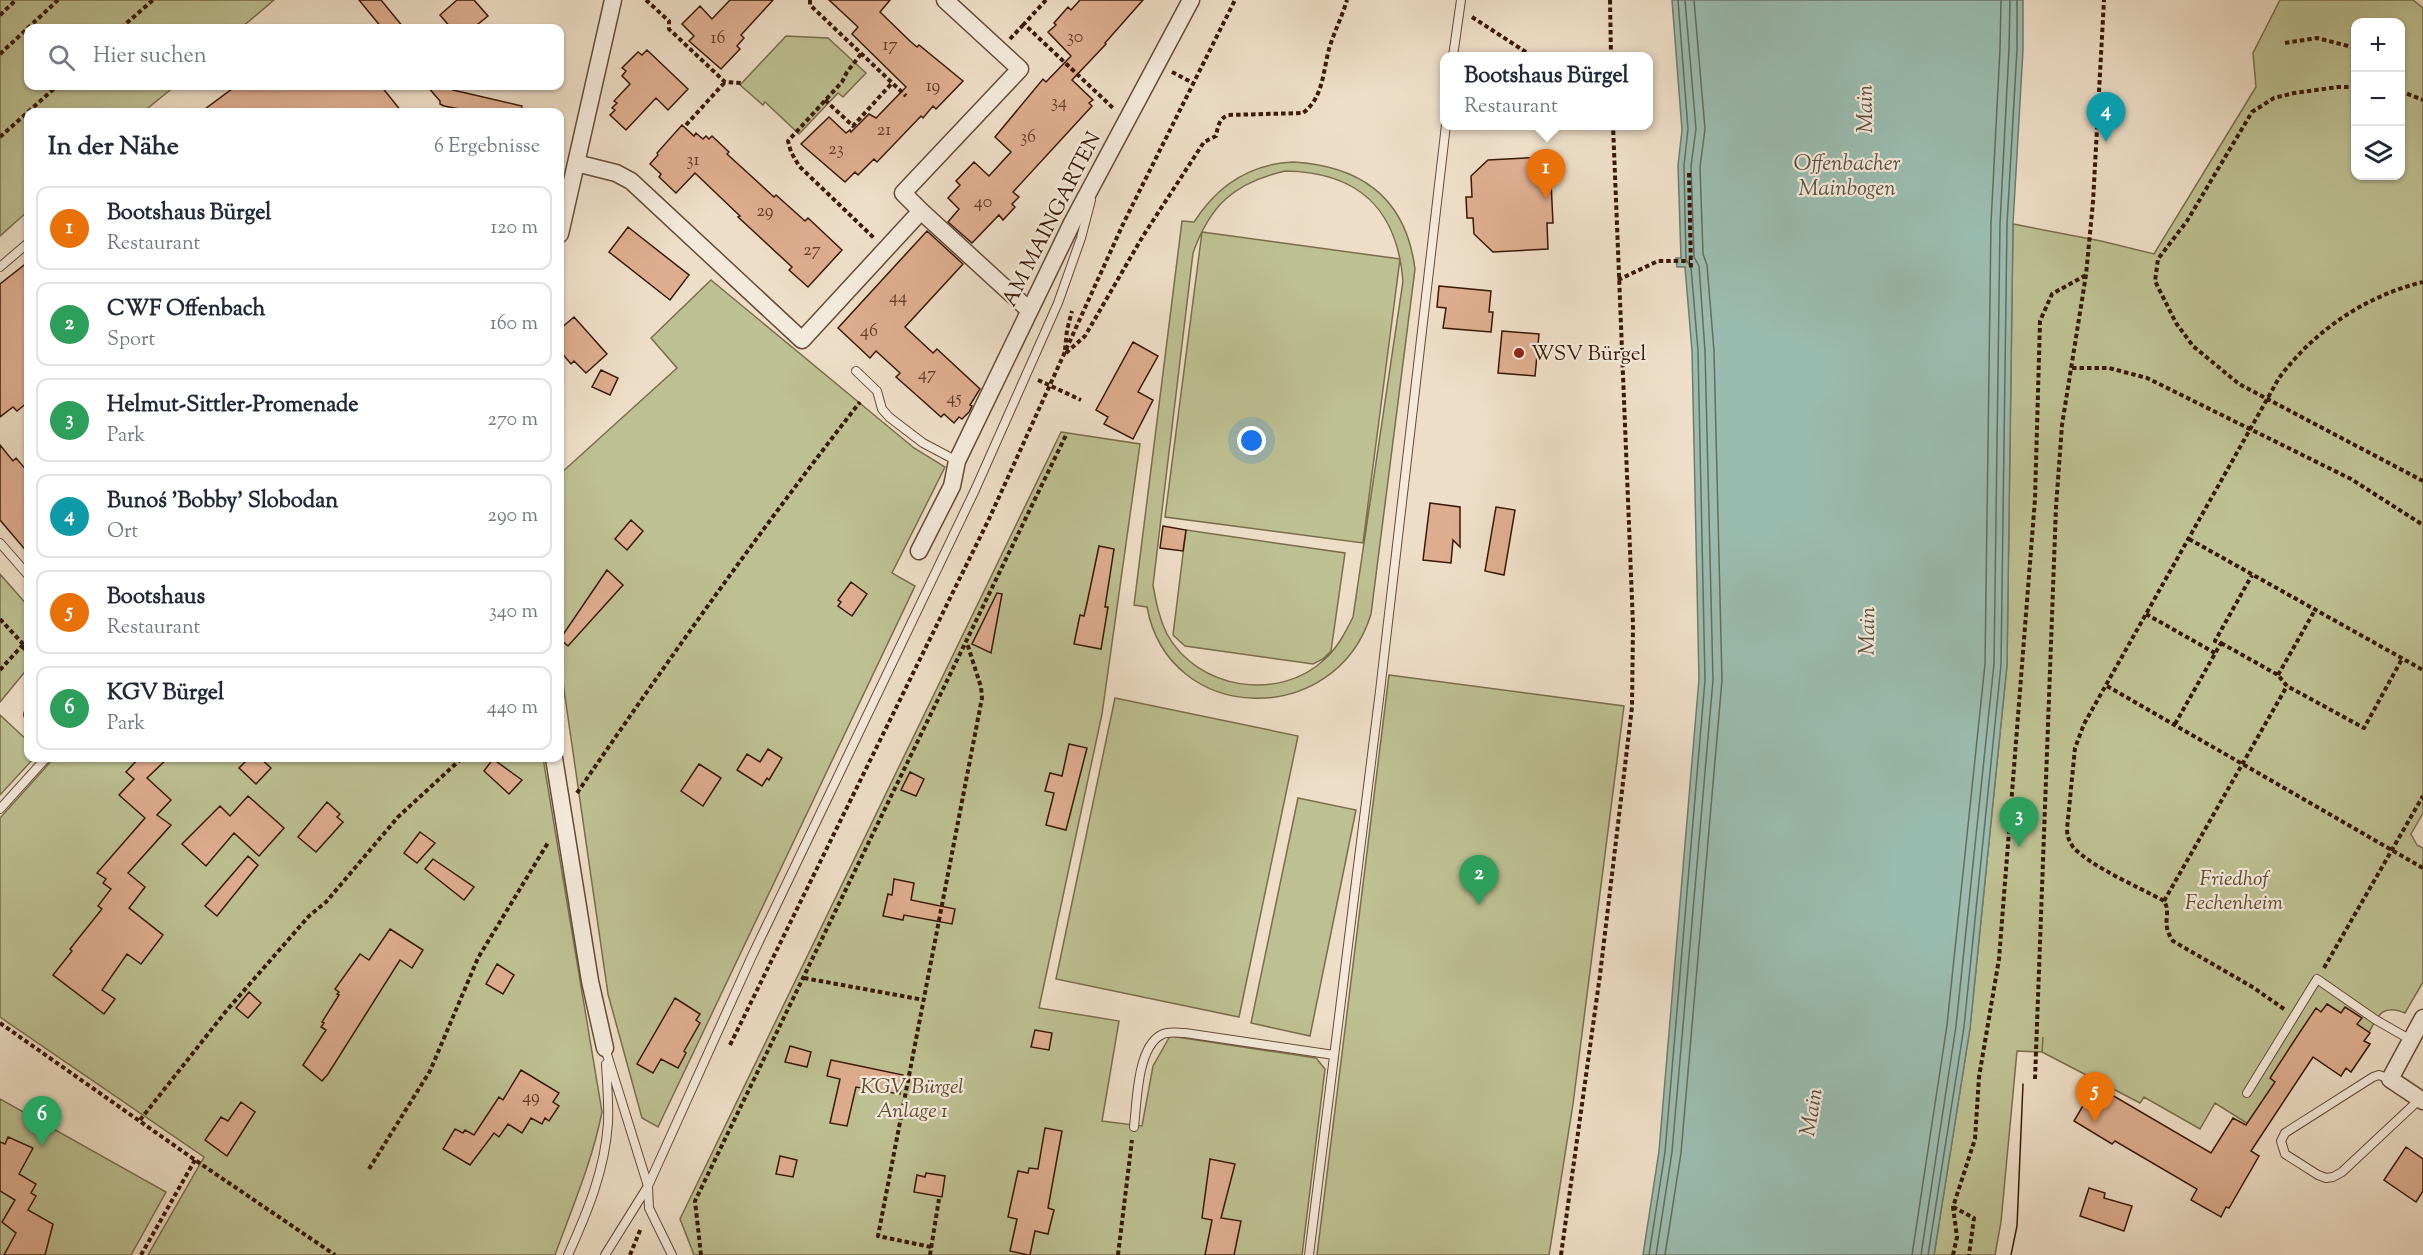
<!DOCTYPE html>
<html lang="de">
<head>
<meta charset="utf-8">
<style>
	:root { --surface:#fff; --page:#f6f6f7; --text:#1f2937; --muted:#747a83; --line:#e0e1e3; --accent:#8f2418 }
	body { margin:0; font-family:"Sorts Mill Goudy",serif; background:var(--page); color:var(--text) }
	.controls { position:absolute; right:18px; top:18px; display:grid; overflow:hidden; border-radius:12px; box-shadow:0 2px 4px #0004 }
	.controls button { width:54px; height:54px; display:grid; place-items:center; padding:0; border:0; border-bottom:2px solid var(--line); background:var(--surface); color:var(--text); font:30px sans-serif }
	.you { position:absolute; left:1252px; top:441px; width:21px; height:21px; margin:-15px; border:4px solid #fff; border-radius:50%; background:#1a73e8; box-shadow:0 0 0 9px #1a73e833 }
	.badge { display:grid; place-items:center; width:39px; height:39px; border-radius:50%; background:var(--accent); color:#fff; font-size:20px; font-weight:700 }
	.pin { position:absolute; translate:-50% -50px; filter:drop-shadow(0 2px 3px #0008) }
	.pin::after { content:''; position:absolute; top:32px; width:21px; height:18px; background:inherit; clip-path:polygon(0 0,100% 0,50% 100%) }
	.popup { position:absolute; left:1440px; top:52px; width:213px; height:78px; box-sizing:border-box; display:grid; place-content:center; border-radius:12px; background:var(--surface); filter:drop-shadow(0 2px 4px #0005); font-size:20px; white-space:nowrap; color:var(--muted) }
	.popup b { font-size:22px; color:var(--text) }
	.popup::after { content:''; position:absolute; left:50%; top:100%; margin-left:-12px; border:12px solid transparent; border-top-color:var(--surface) }
	.list { margin:0; padding:0; list-style:none }
	h2 { display:flex; justify-content:space-between; align-items:center; height:78px; margin:0; padding:0 24px; font-size:26px }
	h2 small { font-size:20px; font-weight:400; color:var(--muted) }
	.list li { display:grid; grid-template-columns:39px 1fr auto; gap:18px; align-items:center; box-sizing:border-box; height:84px; margin:0 12px 12px; padding:0 12px; border:2px solid var(--line); border-radius:12px }
	.list b { display:block; font-size:22px; white-space:nowrap }
	.list p { margin:0; font-size:20px; white-space:nowrap; color:var(--muted) }
	.list em { font-size:20px; font-style:normal; color:var(--muted) }
	.icon { flex:none; width:33px; height:33px; fill:none; stroke:currentColor; stroke-width:2; stroke-linecap:round; stroke-linejoin:round }
	.map { position:relative; flex:none; width:2423px; height:1255px; overflow:hidden }
	.search { position:absolute; background:var(--surface); box-shadow:0 2px 4px #0004; left:24px; top:24px; width:540px; height:66px; display:flex; align-items:center; gap:15px; box-sizing:border-box; padding:0 21px; border-radius:12px; color:var(--muted); font-size:22px }
	.panel { position:absolute; background:var(--surface); box-shadow:0 2px 4px #0004; left:24px; top:108px; width:540px; height:654px; border-radius:12px }
	.map>svg:first-child { display:block }
</style>
</head>
<body>
<div class="map">
<svg width="2423" height="1255" viewBox="0 0 2423 1255">
	<rect width="100%" height="100%" fill="#eedec7"/>
	<filter id="stains"><feTurbulence type="fractalNoise" baseFrequency=".00333" numOctaves="4"/><feColorMatrix values="0 0 0 0 .2 0 0 0 0 .09 0 0 0 0 .02 0 0 0 .5 -.17"/></filter>
	<radialGradient id="worn" r=".72"><stop offset=".6" stop-color="#630" stop-opacity="0"/><stop offset="1" stop-color="#630" stop-opacity=".3"/></radialGradient>
	<!-- green -->
	<path fill="#bdc092" stroke="#7b6c4c" stroke-width="1.5" fill-rule="evenodd" d="M0,0H274L241,28H28V86H175L143,112H28V211L0,236Z
		M2280,0H2413L2423,8V813L2411,834L2417,845L2423,848V982L2405,1013C2378,1001 2376,1023 2364,1041L2370,1044L2351,1072L2346,1068L2341,1076L2313,1057L2261,1132L2215,1103L2200,1129L2144,1097L2140,1103L2042,1052L2043,1037L2042,1052L2017,1051L2001,1222L1995,1255H1934L1970,1028L2007,665L2013,224L2101,241L2154,254L2256,87L2253,53ZM2356,22H2400V176H2356Z
		M786,36L828,38L866,73L843,97L838,93L799,134L765,102L763,105L740,85Z
		M1293,162C1362,166 1406,198 1415,269L1371,614C1336,729 1169,726 1147,607L1134,605L1182,221L1194,222C1217,186 1250,164 1293,162ZM1285,171C1358,172 1397,208 1403,281L1353,617C1345,633 1338,647 1325,659C1279,703 1197,689 1167,634C1159,618 1156,602 1153,585L1193,253C1210,205 1234,183 1285,171Z
		M1202,232L1400,259L1363,543L1165,517Z
		M711,280L914,448L945,467L892,573L915,586L658,1127L642,1118L608,994L562,676L560,610V474L677,368L651,338Z
		M1061,432L1140,444L1102,714L1039,1008L1119,1021L1102,1121L1142,1126L1153,1066L1170,1036L1316,1058L1325,1069L1302,1255H694L680,1219Z
		M1186,530L1345,553L1331,651L1323,659L1313,664L1185,646L1173,635Z
		M0,574L28,606V668L0,702Z
		M1389,675L1624,706L1573,1104L1549,1255H1317Z
		M1115,698L1298,736L1239,1017L1056,979Z
		M0,715L28,741V758H34L0,795Z
		M54,758H543L602,1112C592,1162 572,1208 555,1255H148L204,1157L0,1017V818Z
		M1298,798L1356,810L1310,1036L1251,1023Z
		M0,1099L166,1192L131,1255H0Z"/>
	<!-- water -->
	<path fill="#9abcb0" stroke="#737a6c" stroke-width="1.5" d="M1672,0H2023V50L2013,224L2007,665L1970,1028L1934,1255H1643L1659,1151L1699,679L1692,351L1685,267H1677L1676,258H1681L1678,165L1682,130Z"/>
	<g fill="none" stroke-linecap="round" stroke-linejoin="round">
		<!-- shore -->
		<path stroke="#6a6a5a" stroke-width="1.5" d="M1649,1255L1665,1152L1705,680L1698,351L1691,267L1686,260L1684,165L1688,129L1678,0
			M1656,1255L1672,1152L1713,680L1705,351L1699,266L1694,257L1691,166L1696,129L1685,0
			M1665,1255L1681,1153L1722,680L1714,351L1707,265L1703,254L1700,167L1705,129L1694,0
			M1912,1255L1947,1025L1985,664L1991,223L2000,49L2001,0
			M1921,1255L1956,1026L1994,664L2000,224L2009,49L2010,0
			M1928,1255L1964,1027L2001,665L2007,224L2017,49V0"/>
	</g>
	<!-- building -->
	<path fill="#dead8f" stroke="#391805" stroke-width="1.5" d="M359,0H381L404,28H382Z
		M457,0H474L488,16L473,28H451L440,15Z
		M730,0H773L741,35L744,38L737,46L740,49L721,69L689,41L694,36L682,24L700,6L712,19Z
		M829,0H890L880,12L911,42L917,47L919,45L963,81L936,109L933,106L923,118L921,116L877,162L874,159L858,175L855,172L845,182L801,144L829,117L846,133L850,130L851,132L869,114L876,118L906,87L852,34L858,27Z
		M1080,0H1143L1105,43L1106,44L1072,80L1093,100L1089,103L1092,106L1013,192L1019,197L1012,204L1015,207L1003,220L999,215L972,243L948,222L959,209L948,198L960,185L956,181L974,162L989,176L1011,152L995,137L1043,79L1046,82L1071,56L1048,32L1056,25L1054,23L1068,7L1071,10Z
		M647,50L688,89L668,110L656,98L626,130L610,115L615,110L612,108L617,103L614,101L630,84L622,76L626,71L622,68L638,52L642,55Z
		M236,86H381L402,112H201Z
		M427,86H449L453,90L522,106L521,112H475L444,106L440,104V101Z
		M682,125L694,136L696,133L703,139L706,136L709,139L712,136L729,152L727,154L774,197L776,195L805,221L808,218L842,250L808,287L789,270L792,267L738,217L740,216L695,173L676,193L659,177L661,174L650,164L658,155L657,153Z
		M1544,157L1546,182H1551L1553,223H1547L1548,249L1493,252L1474,234L1473,218H1467L1466,197H1472L1471,176L1488,160Z
		M628,227L689,275L670,300L609,252Z
		M927,231L963,264L905,327L933,353L937,349L980,389L970,405L972,406L969,412L962,419L959,417L954,423L944,414L941,417L913,392L896,377L900,373L876,351L870,358L838,328Z
		M28,262V402L17,411L13,407L0,417V284Z
		M1439,286L1491,291L1489,312H1493L1491,332L1443,328L1446,308L1437,307Z
		M574,317L607,354L586,373L574,361L571,364L560,351V329Z
		M1502,331L1539,334L1535,376L1498,373Z
		M1133,342L1158,356L1138,392L1153,400L1133,439L1104,424L1108,417L1096,410Z
		M601,370L618,378L610,395L592,387Z
		M0,445L13,461L16,458L28,472V553L0,520Z
		M1430,503L1460,507V547L1453,540L1451,563L1423,560Z
		M1496,507L1515,510L1504,575L1485,571Z
		M631,520L643,531L627,550L615,539Z
		M1163,526L1186,530L1183,551L1160,548Z
		M1099,546L1114,549L1105,607H1108L1101,649L1074,644L1080,615L1084,616L1087,603Z
		M607,570L623,585L568,646L560,639Z
		M851,582L867,594L852,616L838,606L841,602L838,600Z
		M997,593L1002,594L991,653L972,644Z
		M1069,744L1087,748L1066,830L1046,825L1054,793L1045,791L1050,773L1062,776Z
		M768,749L782,758L769,780L767,778L762,786L737,770L747,754L760,762Z
		M139,758H168L147,778L171,800L157,815L171,825L128,873L145,887L129,908L163,935L141,964L127,954L102,990L115,999L104,1014L53,975L72,951L70,949L102,909L98,906L111,889L103,883L106,879L97,873L145,818L119,795L134,779L126,772Z
		M249,758H260L271,768L256,784L239,768Z
		M493,759L522,780L509,794L484,771Z
		M699,764L721,778L703,806L681,791Z
		M910,772L924,779L916,796L901,790Z
		M248,796L284,828L259,856L234,833L206,866L182,844L220,806L230,816Z
		M327,802L340,814L337,817L343,822L316,852L298,837Z
		M420,832L435,843L417,863L404,853Z
		M248,856L258,865L217,916L205,906Z
		M433,859L474,887L464,900L425,869Z
		M894,879L914,883L911,900L955,909L952,924L904,915L903,920L883,916L888,894L892,895Z
		M390,929L423,950L412,968L400,960L328,1074L322,1081L303,1065L326,1030L321,1027L324,1023L322,1022L339,995L337,994L339,992L335,989L360,954L369,960Z
		M497,964L514,975L503,994L486,984Z
		M249,992L261,1003L248,1018L236,1008Z
		M675,998L700,1014L696,1020L700,1023L684,1051L686,1053L678,1068L661,1059L653,1073L637,1064Z
		M2327,1004L2341,1013L2345,1007L2362,1018L2357,1024L2370,1033L2364,1041L2370,1044L2351,1072L2346,1068L2341,1076L2313,1057L2251,1151L2259,1156L2229,1208L2226,1207L2221,1217L2191,1200L2197,1189L2115,1141L2112,1144L2074,1121L2095,1085L2211,1153L2233,1118L2246,1125L2275,1082L2270,1078L2298,1035L2316,1008L2321,1012Z
		M1035,1030L1052,1033L1049,1050L1031,1047Z
		M790,1046L811,1052L807,1067L785,1062Z
		M831,1060L903,1075L900,1094L856,1087L847,1126L830,1123L840,1079L827,1076Z
		M521,1070L559,1093L553,1102L559,1106L549,1121L545,1118L542,1124L531,1118L522,1133L508,1124L499,1137L494,1133L470,1165L443,1149L455,1129L463,1133L465,1130L474,1135L499,1097L503,1100Z
		M241,1102L255,1112L227,1156L205,1140L221,1117L228,1121Z
		M1045,1128L1062,1131L1048,1208L1054,1210L1048,1234L1035,1231L1030,1255H1028L1010,1251L1017,1219L1008,1217L1018,1171L1028,1173L1029,1168L1038,1169Z
		M8,1137L33,1148L19,1174L36,1184L31,1193L36,1196L28,1210L53,1224L45,1255H4L16,1233L2,1222L15,1200L0,1191V1142L5,1144Z
		M2406,1147L2423,1159V1191L2416,1202L2384,1180Z
		M780,1156L797,1160L793,1177L776,1174Z
		M1210,1159L1235,1164L1221,1218L1241,1221L1234,1255H1205L1212,1220L1202,1218Z
		M926,1173L945,1176L942,1197L914,1192L917,1175L925,1177Z
		M2089,1188L2105,1193L2104,1198L2132,1206L2124,1231L2080,1216Z"/>
	<g fill="none" stroke-linecap="round" stroke-linejoin="round">
		<!-- service casing -->
		<g stroke="#664a36" stroke-width="10">
			<path id="service" d="M1453,56L1461,0
				M0,267L28,243
				M856,371L877,391L882,409L889,417L923,443L957,461
				M0,543L28,575
				M28,715V714
				M0,809L46,758
				M605,1048L648,1186L649,1208L672,1255
				M2390,1079L2379,1075L2373,1077L2285,1133L2281,1141L2285,1154L2318,1175L2326,1178L2333,1177L2342,1172L2420,1099
				M2247,1093L2317,979L2376,1020L2411,1040
				M1134,1127C1137,1102 1137,1048 1161,1035C1168,1031 1177,1033 1185,1033L1334,1055
				M568,1255C587,1213 605,1170 608,1123C609,1103 607,1083 606,1064
				M605,1255L648,1186L752,956L975,490L1058,303L1081,238L1091,200
				M1309,1255L1380,691L1446,125"/>
		</g>
		<!-- minor casing -->
		<g stroke="#664a36" stroke-width="19">
			<path id="minor" d="M576,163L616,173L631,181L802,340L921,211L1029,310
				M921,211L903,193L1020,69L945,0
				M560,234L613,0
				M919,551L952,486L957,461L1072,223L1191,0
				M554,758L590,981L605,1048
				M2423,1018L2390,1079L2423,1101"/>
		</g>
		<!-- path -->
		<path stroke="#391805" stroke-width="4" stroke-dasharray="4.5 3" stroke-linecap="butt" d="M646,0L669,21V29L725,82L742,83
			M810,0V5L906,96
			M1046,0L1024,24L1113,108
			M1610,0L1611,56
			M0,15L16,0
			M1472,17L1532,56
			M121,28L153,0
			M1010,39L1024,24
			M2285,43L2317,38L2356,48
			M0,54L58,0
			M861,54L847,72L842,82L788,141L791,152L799,166L874,238
			M1172,72L1193,83
			M2356,87H2338L2294,93L2274,98L2252,112L2187,221L2158,259L2155,281L2176,323L2193,346L2239,384L2423,481
			M2400,91L2423,100
			M825,100L853,126L892,83
			M686,125L725,82
			M0,137L57,86
			M1689,173L1691,270
			M1618,280L1658,261H1690
			M1065,350L1067,330L1072,311
			M1066,353L1085,336L1143,236L1204,142L1216,136C1218,126 1219,119 1228,115L1303,113C1323,98 1323,72 1329,49C1334,32 1342,17 1347,0
			M2072,368H2109L2147,378L2351,479L2423,525
			M1038,380L1081,400
			M2189,539L2423,670
			M2146,614L2215,653
			M0,619L24,645
			M2221,643L2278,675L2287,686L2364,728L2402,659
			M22,646L28,653
			M0,670L28,639
			M2278,675L2315,610
			M2107,686L2423,868
			M2175,724L2221,643L2215,641L2252,575
			M265,758L270,760L278,758
			M577,793C668,660 761,529 860,402
			M2164,901L2287,686
			M2324,968L2423,796
			M804,978L924,1000
			M2284,1009L2254,988L2173,941C2160,923 2172,914 2164,901C2139,887 2091,867 2073,847C2069,841 2067,836 2067,829L2075,748L2084,724L2279,378C2314,331 2365,296 2423,282
			M0,1023L195,1160L335,1255
			M730,1045L989,519L1124,222L1235,0
			M2035,1079L2056,507L2062,425L2086,275L2093,202L2104,0
			M140,1120L227,1010L309,916L326,902L398,817L462,758
			M369,1169L430,1071L478,958L549,841
			M1953,1207L1974,1218L1969,1255
			M931,1247L878,1236L982,698L981,687L967,643
			M141,1255L195,1160
			M630,1255L641,1228
			M701,1255L695,1201L1067,433
			M930,1255L939,1199
			M1118,1255L1132,1140
			M1561,1255L1600,975L1632,707L1633,625L1613,125
			M1953,1255L1957,1237L1953,1207L1975,1139L1979,1077L1999,959L2035,499L2040,321L2052,294L2086,275"/>
		<!-- service -->
		<use href="#service" stroke="#f4eadb" stroke-width="8"/>
		<!-- minor -->
		<use href="#minor" stroke="#f4eadb" stroke-width="16"/>
		<!-- tram -->
		<path stroke="#391805" stroke-width="1.5" d="M2011,1255L2017,1226L2023,1084"/>
	</g>
	<!-- markers -->
	<circle fill="#8f2418" stroke="#f4eadb" stroke-width="2" cx="1519" cy="353" r="6"/>
	<g text-anchor="middle" stroke-width="4.5" stroke-linejoin="round" paint-order="stroke">
		<!-- number labels -->
		<g font-size="18" fill="#623d28">
			<text x="1075" y="42">30</text>
			<text x="718" y="43">16</text>
			<text x="890" y="50">17</text>
			<text x="933" y="91">19</text>
			<text x="1059" y="107">34</text>
			<text x="884" y="135">21</text>
			<text x="1028" y="142">36</text>
			<text x="836" y="154">23</text>
			<text x="693" y="165">31</text>
			<text x="983" y="207">40</text>
			<text x="765" y="216">29</text>
			<text x="812" y="255">27</text>
			<text x="898" y="302">44</text>
			<text x="869" y="336">46</text>
			<text x="927" y="379">47</text>
			<text x="954" y="403">45</text>
			<text x="531" y="1102">49</text>
		</g>
		<!-- street labels -->
		<g font-size="21" fill="#391805" stroke="#f4eadb">
			<text transform="translate(1051 219) rotate(-63)" y="7">AM MAINGARTEN</text>
		</g>
		<!-- poi labels -->
		<g font-size="21" fill="#391805" stroke="#f4eadb" text-anchor="start">
			<text x="1531" y="360">WSV Bürgel</text>
		</g>
		<!-- park labels -->
		<g font-size="21" font-style="italic" fill="#614a2f" stroke="#f4eadb">
			<text x="2234" y="885">Friedhof<tspan x="2234" dy="24">Fechenheim</tspan></text>
			<text x="912" y="1093">KGV Bürgel<tspan x="912" dy="24">Anlage 1</tspan></text>
		</g>
		<!-- water labels -->
		<g font-size="22" font-style="italic" fill="#5b5141" stroke="#f4eadb">
			<text transform="translate(1864 109) rotate(-90)" y="8">Main</text>
			<text x="1847" y="170">Offenbacher<tspan x="1847" dy="25">Mainbogen</tspan></text>
			<text transform="translate(1866 631) rotate(-89)" y="8">Main</text>
			<text transform="translate(1810 1112) rotate(-80)" y="8">Main</text>
		</g>
	</g>
	<rect width="100%" height="100%" filter="url(#stains)"/>
	<rect width="100%" height="100%" fill="url(#worn)"/>
</svg>
<div class="controls">
<button>+</button>
<button>−</button>
<button><svg class="icon" aria-label="layers" viewBox="0 0 24 24"><path d="M12 4l9 5-9 5-9-5zM3 14l9 5 9-5"/></svg></button>
</div>
<div class="you"></div>
<div class="pin badge" style="left:1546px;top:199px;background:#e8710a">1</div>
<div class="popup"><b>Bootshaus Bürgel</b>Restaurant</div>
<div class="pin badge" style="left:1479px;top:905px;background:#2e9e5b">2</div>
<div class="pin badge" style="left:2019px;top:847px;background:#2e9e5b">3</div>
<div class="pin badge" style="left:2106px;top:142px;background:#0f9aa8">4</div>
<div class="pin badge" style="left:2095px;top:1122px;background:#e8710a">5</div>
<div class="pin badge" style="left:42px;top:1146px;background:#2e9e5b">6</div>
<div class="search"><svg class="icon" aria-label="search" viewBox="0 0 24 24"><circle cx="10" cy="10" r="6"/><path d="M15 15l6 6"/></svg>Hier suchen</div>
<section class="panel">
<h2>In der Nähe<small>6 Ergebnisse</small></h2>
<ul class="list">
<li><span class="badge" style="background:#e8710a">1</span><div><b>Bootshaus Bürgel</b><p>Restaurant</p></div><em>120 m</em></li>
<li><span class="badge" style="background:#2e9e5b">2</span><div><b>CWF Offenbach</b><p>Sport</p></div><em>160 m</em></li>
<li><span class="badge" style="background:#2e9e5b">3</span><div><b>Helmut-Sittler-Promenade</b><p>Park</p></div><em>270 m</em></li>
<li><span class="badge" style="background:#0f9aa8">4</span><div><b>Bunoś 'Bobby' Slobodan</b><p>Ort</p></div><em>290 m</em></li>
<li><span class="badge" style="background:#e8710a">5</span><div><b>Bootshaus</b><p>Restaurant</p></div><em>340 m</em></li>
<li><span class="badge" style="background:#2e9e5b">6</span><div><b>KGV Bürgel</b><p>Park</p></div><em>440 m</em></li>
</ul>
</section>
</div>
</body>
</html>
